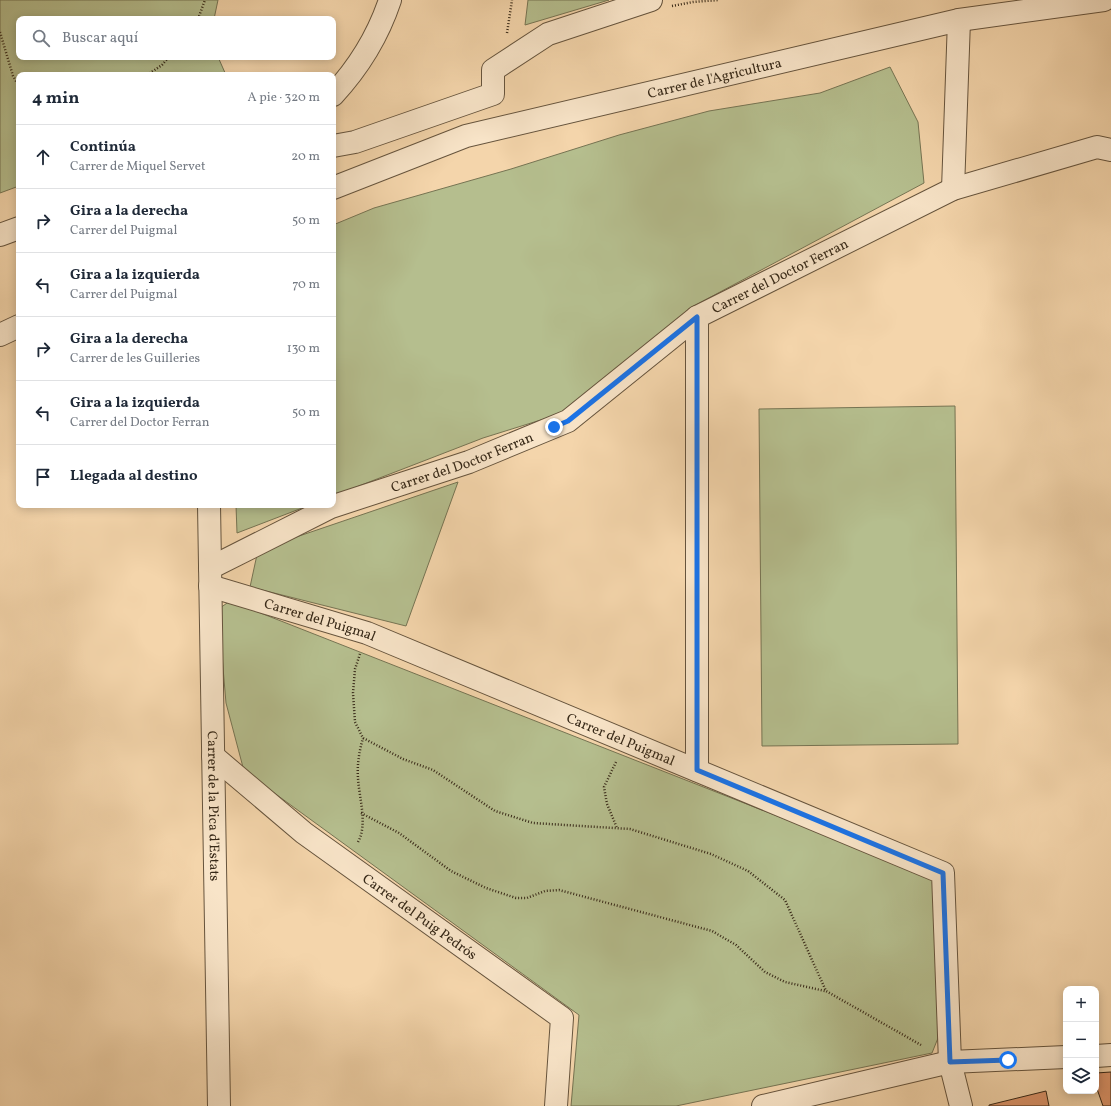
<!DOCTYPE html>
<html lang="es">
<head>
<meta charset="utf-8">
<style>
	:root { --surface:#fff; --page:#f6f6f7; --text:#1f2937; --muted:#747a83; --line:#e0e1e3 }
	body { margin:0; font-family:Vollkorn,serif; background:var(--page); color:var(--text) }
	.controls { position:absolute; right:12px; bottom:12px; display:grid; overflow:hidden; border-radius:8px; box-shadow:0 2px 10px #0003 }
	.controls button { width:36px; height:36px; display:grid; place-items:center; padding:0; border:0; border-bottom:1px solid var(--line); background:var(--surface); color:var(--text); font:20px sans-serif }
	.stop { position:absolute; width:12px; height:12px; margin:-9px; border:3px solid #1a73e8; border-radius:50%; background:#fff }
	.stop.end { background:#1a73e8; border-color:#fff; box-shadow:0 1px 4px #0008 }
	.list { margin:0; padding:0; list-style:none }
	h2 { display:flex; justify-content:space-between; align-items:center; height:52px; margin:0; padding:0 16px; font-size:17px }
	h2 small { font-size:13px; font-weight:400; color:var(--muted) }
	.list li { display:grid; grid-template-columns:26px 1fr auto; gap:12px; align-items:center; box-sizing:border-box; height:64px; padding:0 16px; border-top:1px solid var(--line) }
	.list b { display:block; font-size:15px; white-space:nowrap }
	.list p { margin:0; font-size:13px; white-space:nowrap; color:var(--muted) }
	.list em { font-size:13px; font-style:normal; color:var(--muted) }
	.icon { flex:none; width:22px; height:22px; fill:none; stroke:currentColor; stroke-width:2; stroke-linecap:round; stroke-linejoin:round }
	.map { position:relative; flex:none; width:1111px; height:1106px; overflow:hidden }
	.search { position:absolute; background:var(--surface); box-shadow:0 2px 10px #0003; left:16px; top:16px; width:320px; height:44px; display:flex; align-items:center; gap:10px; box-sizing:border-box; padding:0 14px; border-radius:8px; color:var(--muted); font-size:15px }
	.panel { position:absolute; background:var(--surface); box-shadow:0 2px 10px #0003; left:16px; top:72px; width:320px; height:436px; border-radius:8px }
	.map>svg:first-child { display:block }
</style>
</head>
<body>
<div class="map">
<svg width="1111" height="1106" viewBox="0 0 1111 1106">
	<rect width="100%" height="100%" fill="#f4d5ab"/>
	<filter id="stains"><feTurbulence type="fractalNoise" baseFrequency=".005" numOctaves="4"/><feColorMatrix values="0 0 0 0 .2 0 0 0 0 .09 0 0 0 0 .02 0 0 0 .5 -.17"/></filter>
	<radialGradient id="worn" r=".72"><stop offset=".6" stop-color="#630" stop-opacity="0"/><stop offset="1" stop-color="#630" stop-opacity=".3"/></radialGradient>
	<!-- green -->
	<path fill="#b5be8e" stroke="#767453" d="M0,0H218L214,19H19V57H218L226,75H19V186L0,193Z
		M528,0H609L525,25Z
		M890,67L918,122L924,183L692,307L560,414L483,438L333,496V225L374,208L511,169L619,135L709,111L820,93Z
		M955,406L958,744L762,746L759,409Z
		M458,482L406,626L250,587L258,550Z
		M236,505H310L237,533Z
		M230,601L935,878L936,887L938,1038L932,1053L676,1106H571L579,1015L244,771L226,703L220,632V608Z"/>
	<!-- building -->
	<path fill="#dd966c" stroke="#372918" d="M1111,1072V1106H1103L1096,1086V1073Z
		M1046,1091L1049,1106H989V1105Z"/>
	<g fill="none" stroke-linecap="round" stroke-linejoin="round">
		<!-- minor casing -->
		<g stroke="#66543d" stroke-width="24">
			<g id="minor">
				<path d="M333,95C359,67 378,36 390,0"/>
				<path d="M333,146L355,142L493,94V70L548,34L651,0"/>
				<path id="s1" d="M333,188L466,136L959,20L1104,0"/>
				<path d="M953,189L959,20"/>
				<path d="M0,235L19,228"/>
				<path d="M0,335L19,326"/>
				<path id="s2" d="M209,505L219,1106"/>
				<path id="s3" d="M210,568L331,507L469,462L568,421L697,317L953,189L1097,147L1111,150"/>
				<path id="s4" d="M210,586L367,633L943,873L950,1062L961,1106"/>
				<path id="s5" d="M213,756L304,833L562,1018L556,1106"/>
				<path d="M697,770V317"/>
				<path d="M1096,1056L1111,1055"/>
				<path d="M763,1106L950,1062L1066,1057"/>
			</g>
		</g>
		<!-- path -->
		<path stroke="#372918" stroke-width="2.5" stroke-dasharray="1 2" stroke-linecap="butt" d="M672,6L693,2L719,0
			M198,19L205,0
			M0,32L13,76L19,86
			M507,33L512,0
			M147,75L162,65L169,57
			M360,654L355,669L353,693L355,722L363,738L403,759L433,770L495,811L533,823L630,829L711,854L748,871L785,900L826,991L921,1045
			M616,762L604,787L607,804L617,828
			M361,813L399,833L451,871L486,888L516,898H527L545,891L559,890L712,931L736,945L765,972L785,982L825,991
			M358,842C368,824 359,798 358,778C357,765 359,752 363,738"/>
		<!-- minor -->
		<use href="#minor" stroke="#f8e4c8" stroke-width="22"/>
	</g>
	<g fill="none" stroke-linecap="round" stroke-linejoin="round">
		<!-- route -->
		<path stroke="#1a73e8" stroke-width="5" d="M554,427L568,421L697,317V770L943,873L950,1062L1008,1060"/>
	</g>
	<g text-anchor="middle" stroke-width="3" stroke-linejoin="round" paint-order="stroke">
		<!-- street labels -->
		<g font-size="14" fill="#372918" stroke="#f8e4c8">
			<text dy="5" stroke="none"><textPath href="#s1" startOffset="398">Carrer de l'Agricultura</textPath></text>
			<text dy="5" stroke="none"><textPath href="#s3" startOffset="646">Carrer del Doctor Ferran</textPath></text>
			<text dy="5" stroke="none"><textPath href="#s3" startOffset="274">Carrer del Doctor Ferran</textPath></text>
			<text dy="5" stroke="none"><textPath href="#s4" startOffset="115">Carrer del Puigmal</textPath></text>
			<text dy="5" stroke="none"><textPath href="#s4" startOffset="439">Carrer del Puigmal</textPath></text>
			<text dy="5" stroke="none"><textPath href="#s2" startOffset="301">Carrer de la Pica d'Estats</textPath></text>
			<text dy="5" stroke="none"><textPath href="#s5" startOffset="262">Carrer del Puig Pedrós</textPath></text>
		</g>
	</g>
	<rect width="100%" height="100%" filter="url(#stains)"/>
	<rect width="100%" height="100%" fill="url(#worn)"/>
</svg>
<div class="controls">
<button>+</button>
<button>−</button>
<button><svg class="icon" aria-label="layers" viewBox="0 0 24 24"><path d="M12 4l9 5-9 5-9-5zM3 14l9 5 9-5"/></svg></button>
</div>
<div class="stop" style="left:1008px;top:1060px"></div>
<div class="stop end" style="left:554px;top:427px"></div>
<div class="search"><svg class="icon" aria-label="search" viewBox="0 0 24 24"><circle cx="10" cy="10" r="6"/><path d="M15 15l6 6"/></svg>Buscar aquí</div>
<section class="panel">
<h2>4 min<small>A pie · 320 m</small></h2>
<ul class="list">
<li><svg class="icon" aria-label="ahead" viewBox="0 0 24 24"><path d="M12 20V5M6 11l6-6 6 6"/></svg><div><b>Continúa</b><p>Carrer de Miquel Servet</p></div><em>20 m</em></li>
<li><svg class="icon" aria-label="right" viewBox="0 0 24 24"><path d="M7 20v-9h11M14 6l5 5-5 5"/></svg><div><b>Gira a la derecha</b><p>Carrer del Puigmal</p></div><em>50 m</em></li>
<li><svg class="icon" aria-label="left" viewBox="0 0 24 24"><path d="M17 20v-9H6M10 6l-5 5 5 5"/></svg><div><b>Gira a la izquierda</b><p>Carrer del Puigmal</p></div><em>70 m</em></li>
<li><svg class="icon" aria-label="right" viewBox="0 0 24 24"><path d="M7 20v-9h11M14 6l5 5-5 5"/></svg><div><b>Gira a la derecha</b><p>Carrer de les Guilleries</p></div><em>130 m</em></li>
<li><svg class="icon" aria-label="left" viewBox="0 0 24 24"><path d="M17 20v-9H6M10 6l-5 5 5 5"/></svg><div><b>Gira a la izquierda</b><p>Carrer del Doctor Ferran</p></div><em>50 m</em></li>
<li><svg class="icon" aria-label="arrive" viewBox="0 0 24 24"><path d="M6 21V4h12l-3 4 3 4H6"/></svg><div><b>Llegada al destino</b></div></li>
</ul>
</section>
</div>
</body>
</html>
